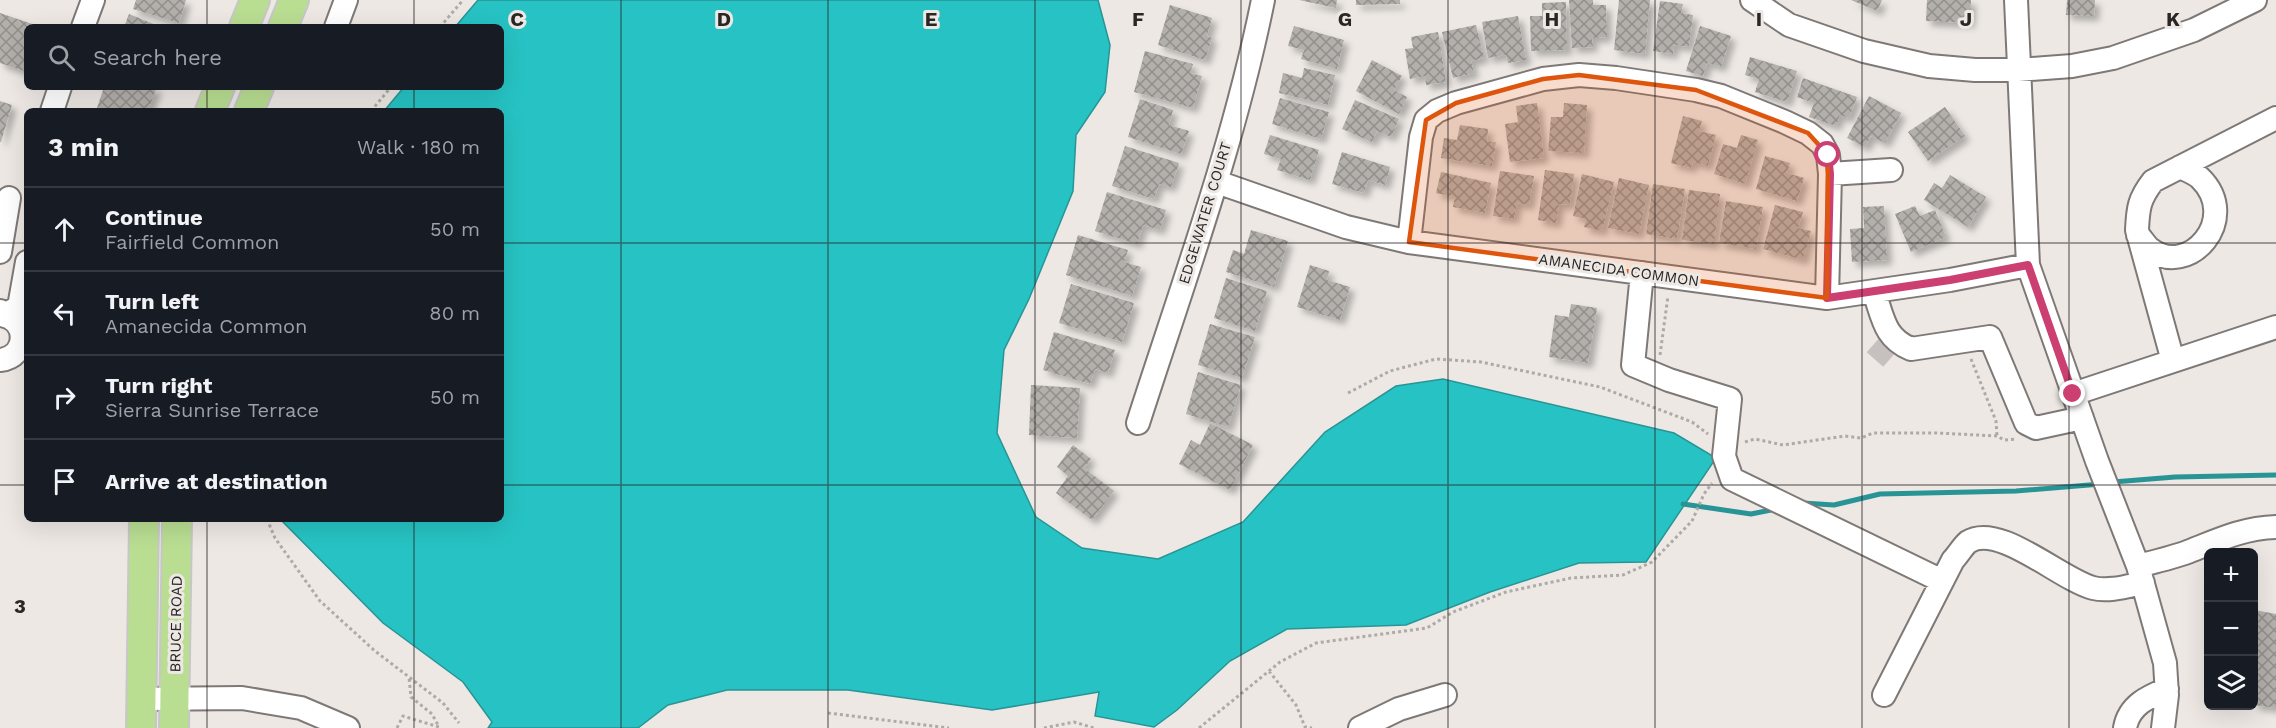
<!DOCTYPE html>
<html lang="en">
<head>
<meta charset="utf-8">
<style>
	:root { --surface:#171b24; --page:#20242c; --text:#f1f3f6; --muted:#9ea1a6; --line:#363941 }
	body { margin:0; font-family:"Work Sans",sans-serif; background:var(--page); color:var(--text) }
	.controls { position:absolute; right:18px; bottom:18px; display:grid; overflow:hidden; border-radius:9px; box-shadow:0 6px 24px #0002 }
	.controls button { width:54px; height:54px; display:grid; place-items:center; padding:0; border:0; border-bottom:2px solid var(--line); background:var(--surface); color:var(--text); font:30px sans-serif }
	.stop { position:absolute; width:18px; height:18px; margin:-14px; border:4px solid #cb3f71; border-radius:50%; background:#fff }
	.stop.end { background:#cb3f71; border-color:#fff; box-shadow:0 2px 6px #0008 }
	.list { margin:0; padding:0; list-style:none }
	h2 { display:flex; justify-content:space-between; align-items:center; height:78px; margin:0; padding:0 24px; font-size:26px }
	h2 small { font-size:20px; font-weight:400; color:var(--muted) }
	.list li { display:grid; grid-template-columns:39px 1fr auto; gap:18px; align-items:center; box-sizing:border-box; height:84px; padding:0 24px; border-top:2px solid var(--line) }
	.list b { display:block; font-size:22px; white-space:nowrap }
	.list p { margin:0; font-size:20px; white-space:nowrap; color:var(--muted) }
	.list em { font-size:20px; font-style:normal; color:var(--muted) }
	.icon { flex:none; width:33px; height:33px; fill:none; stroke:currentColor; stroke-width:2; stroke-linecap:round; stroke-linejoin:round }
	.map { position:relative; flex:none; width:2276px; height:728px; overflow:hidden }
	.search { position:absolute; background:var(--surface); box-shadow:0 6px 24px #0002; left:24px; top:24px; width:480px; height:66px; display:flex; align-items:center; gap:15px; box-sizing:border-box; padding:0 21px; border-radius:9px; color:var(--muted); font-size:22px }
	.panel { position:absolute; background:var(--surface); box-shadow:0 6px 24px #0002; left:24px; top:108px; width:480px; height:414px; border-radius:9px }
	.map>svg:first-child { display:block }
</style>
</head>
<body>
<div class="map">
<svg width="2276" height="728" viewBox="0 0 2276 728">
	<defs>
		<pattern id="building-cross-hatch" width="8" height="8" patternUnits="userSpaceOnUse" patternTransform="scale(1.5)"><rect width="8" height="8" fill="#b3afab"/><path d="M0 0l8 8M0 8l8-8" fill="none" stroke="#928e8b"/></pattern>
		<filter id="shadow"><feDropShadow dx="5" dy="5" stdDeviation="3" flood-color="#0004"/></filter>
	</defs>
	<rect width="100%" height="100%" fill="#ede8e4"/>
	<!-- water -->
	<path fill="#27c3c4" stroke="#289495" stroke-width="1.5" d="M478,0H1098L1110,45L1105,92L1076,135L1073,191L1029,299L1004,350L997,433L1036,517L1082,548L1158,559L1243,522L1325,432L1396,386L1443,379L1674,433L1716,458L1646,562L1579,563L1490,592L1406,625L1287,629L1230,661L1177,710L1154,727L1095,716L1099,692L992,710L848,690H727L668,705L638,728H488L492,722L463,682L383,623L280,519H501V111H384L404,87H501V27H455Z"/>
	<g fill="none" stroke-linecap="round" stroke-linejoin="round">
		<!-- stream -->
		<path stroke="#289495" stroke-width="5" d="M2113,482L2175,477L2276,475
			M1803,503L1834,505L1880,494L2016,491L2101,484
			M1683,504L1751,514L1776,509"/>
	</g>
	<!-- building -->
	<path fill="url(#building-cross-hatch)" filter="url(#shadow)" d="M136,0H186L179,23L133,9Z
		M1299,0H1337L1336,8Z
		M1356,0H1400V4L1356,5Z
		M1569,0H1593V5H1606L1607,37L1592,38L1593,47L1572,48Z
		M1619,0H1650L1645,54L1614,50Z
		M1851,0H1882L1877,11Z
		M1927,0H1971L1970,23L1926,21Z
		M2067,0H2095L2094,16L2066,15Z
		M1660,1L1683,4L1681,13L1693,15L1689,47L1674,45L1673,54L1653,51Z
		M1566,2L1567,50L1531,51L1530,16H1542V3Z
		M1170,5L1212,18L1207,36L1212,38L1205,60L1158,45Z
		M0,13L41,27H27V72L0,63Z
		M129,14L161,27H124Z
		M1518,16L1526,60L1508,63L1506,55L1488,58L1482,22Z
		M1476,25L1484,58L1471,61L1474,73L1453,78L1442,32Z
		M1294,26L1344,40L1337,69L1301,59L1304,50L1288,46Z
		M1700,26L1731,36L1721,67L1707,63L1703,76L1686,71Z
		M1438,32L1446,82L1426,85L1425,76L1410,79L1405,49L1413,48L1411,37Z
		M1145,51L1193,64L1190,73L1202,76L1193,108L1134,92Z
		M1750,57L1797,71L1787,102L1755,92L1759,79L1745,75Z
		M1372,60L1402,76L1394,90L1407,97L1399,114L1356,91Z
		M1304,68L1335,75L1328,105L1279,93L1283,73L1302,78Z
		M1803,78L1857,97L1849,118L1840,115L1836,126L1809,117L1814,103L1797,97Z
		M104,87H157L148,111H96Z
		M1869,96L1901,113L1885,143L1871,136L1865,147L1847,138Z
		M1280,98L1329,112L1321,139L1272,124Z
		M1140,99L1173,110L1169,125L1189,131L1181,154L1128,137Z
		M1355,100L1399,119L1391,137L1377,131L1372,142L1342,129Z
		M0,101L12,105L1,142H0Z
		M1537,103L1544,158L1510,162L1505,124L1518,122L1516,106Z
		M1564,103L1587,105L1584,153L1548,151L1551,117H1563Z
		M1945,107L1965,136L1928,161L1908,132Z
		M1683,116L1702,121L1699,131L1716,135L1708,166L1693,162L1691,168L1671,163Z
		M1460,125L1488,129L1487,141L1496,142L1492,166L1441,158L1444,138L1457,140Z
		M1270,135L1319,150L1310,180L1277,170L1281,159L1264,154Z
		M1741,135L1758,140L1745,184L1714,174L1723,144L1737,148Z
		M1125,146L1179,163L1171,187L1159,184L1154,199L1112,186Z
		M1342,152L1390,167L1385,185L1368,180L1364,193L1332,184Z
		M1765,156L1790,163L1787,173L1804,178L1797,201L1756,189Z
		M1545,170L1574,174L1570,205L1559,204L1556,223L1538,220Z
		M1500,171L1534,176L1529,205L1517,203L1514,219L1493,216Z
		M1441,172L1491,183L1485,213L1453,207L1455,197L1436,193Z
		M1582,174L1614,182L1602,231L1584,227L1586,219L1573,216Z
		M1950,175L1986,197L1968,227L1924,200L1934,183L1942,188Z
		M1619,178L1649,185L1639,234L1608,228Z
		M1653,184L1685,189L1677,239L1646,234Z
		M1689,190L1720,194L1714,244L1682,240Z
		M1107,192L1166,210L1160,230L1143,225L1137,244L1095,231Z
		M1726,201L1763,207L1756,249L1719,243Z
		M1775,205L1803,212L1798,228L1811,231L1803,260L1763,249Z
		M1884,206L1887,260L1852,262L1850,229L1864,228L1863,207Z
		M1915,206L1920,216L1935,210L1946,237L1911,252L1895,214Z
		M1251,230L1288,241L1274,287L1226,272L1233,250L1244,254Z
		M1078,235L1128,250L1124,262L1141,267L1132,296L1066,275Z
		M1310,265L1329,271L1327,280L1350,287L1340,320L1297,307Z
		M1226,278L1267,291L1255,331L1214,318Z
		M1071,284L1134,303L1122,342L1059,323Z
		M1571,304L1597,308L1588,363L1549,357L1555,315L1569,317Z
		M1210,324L1255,337L1242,378L1198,365Z
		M1054,332L1115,350L1108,373L1095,369L1090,384L1043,370Z
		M1198,372L1241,385L1228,427L1186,414Z
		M1031,385L1080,388L1077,438L1029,435Z
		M1210,423L1253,445L1230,490L1179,464L1191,440L1200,445Z
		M1073,445L1091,459L1084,468L1114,491L1092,520L1056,493L1068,476L1057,467Z
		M2254,610L2276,614V708L2254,705Z"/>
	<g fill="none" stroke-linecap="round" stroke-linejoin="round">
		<!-- minor-tunnel -->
		<path stroke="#c6c1be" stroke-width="22" stroke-dasharray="22 11" stroke-linecap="butt" d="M1874,344L1891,359"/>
		<!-- minor casing -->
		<g stroke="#7e7976" stroke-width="26">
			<path id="minor" d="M1752,0L1789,25L1864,51L1929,66L1975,70H2018L2072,66L2113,58L2194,30L2255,0
				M2016,0L2028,265L2097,461L2138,566L2165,663L2167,695L2163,728
				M83,27L93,0
				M336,27L346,0
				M52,111L60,87
				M1830,174L1891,170
				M1217,182L1346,227L1409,242L1827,298L1950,280L2028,265
				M2138,235C2142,239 2146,246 2150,249C2188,279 2242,219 2200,178C2195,173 2186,170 2180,167
				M1409,242L1421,137L1426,120L1437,111L1456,103L1543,79L1579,75L1616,78L1696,90L1721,96L1785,122L1808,133L1822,144L1828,155L1830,174L1827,298
				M0,252L9,198
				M1642,273L1633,365L1669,380L1730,399L1724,456L1732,479L1942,581
				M1874,292C1883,317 1884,338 1911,349L1990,337L2026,423L2036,428L2082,418
				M0,311L4,315L19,307L27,262
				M0,315C29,318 29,357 0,360
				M2173,361L2137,230C2138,208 2139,199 2153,181L2276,118
				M2073,394L2276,327
				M1138,423C1183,283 1234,144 1263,0
				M2138,566C2154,562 2170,558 2185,553C2216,541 2242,528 2276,527
				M1884,695L1953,560C1958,555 1963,546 1968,542C1999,522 2061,580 2093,588C2109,592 2128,586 2143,583
				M142,699L242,698L301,708L348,728
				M1360,728L1399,709L1445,695
				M2125,728C2129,705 2148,697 2167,689"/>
		</g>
		<!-- major casing -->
		<g stroke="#c7c7c7" stroke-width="32">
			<path id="major" d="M244,27L255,0
				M283,27L294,0
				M210,111L220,87
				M249,111L259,87
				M141,728L144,519
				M174,728L177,519"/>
		</g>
		<!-- path -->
		<path stroke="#aeaaa7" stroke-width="3" stroke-dasharray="3 3" stroke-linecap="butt" d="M440,27L463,0
			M371,111L391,87
			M1660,355L1668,296
			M1971,359L1996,421L1997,436
			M1348,393L1390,371L1436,359L1481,362L1600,387L1692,422L1708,434
			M1745,442L1755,439L1783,445L1845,436L1861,438L1873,433H1937L1997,436L2004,440L2016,439
			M267,519L275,538L320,601L375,651L443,703L459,723
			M1269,671L1296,705L1305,727L1312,728
			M828,713L949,728
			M397,728L403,716L439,727L432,714L411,697L409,678
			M1044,728L1074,722L1094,728
			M1199,728L1280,662L1316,643L1427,628L1453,612L1506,592L1571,578L1623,575L1652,562L1692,521L1704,494L1712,483"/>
		<!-- minor -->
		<use href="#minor" stroke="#fff" stroke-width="22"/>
		<!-- major -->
		<use href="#major" stroke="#b9de92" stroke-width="28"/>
	</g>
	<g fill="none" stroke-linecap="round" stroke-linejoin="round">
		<!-- route -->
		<path stroke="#cb3f71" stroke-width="8" d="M1828,155L1830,174L1827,298L1950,280L2028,265L2073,394"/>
	</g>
	<!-- marked area -->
	<path fill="#de560d" fill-opacity="0.2" stroke="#de560d" stroke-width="4.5" stroke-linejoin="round" d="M1579,75L1696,90L1808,133L1828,155L1827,298L1409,242L1426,120L1456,103L1543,79Z"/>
	<!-- grid -->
	<path fill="none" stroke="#292726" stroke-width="1.5" stroke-opacity="0.55" d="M207,0V27M414,0V27M621,0V728M828,0V728M1035,0V728M1241,0V728M1448,0V728M1655,0V728M1862,0V728M2069,0V728M207,87V111M414,87V111M0,243H27M501,243H2276M0,485H27M501,485H2276M207,519V728M414,519V728"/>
	<g text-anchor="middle" stroke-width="6" stroke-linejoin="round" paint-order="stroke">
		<!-- street labels -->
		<g font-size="15" fill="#292726" stroke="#ede8e4">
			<text transform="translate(1205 213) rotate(-73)" y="5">EDGEWATER COURT</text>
			<text transform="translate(1619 270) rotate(8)" y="5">AMANECIDA COMMON</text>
			<text transform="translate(176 624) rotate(-89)" y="5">BRUCE ROAD</text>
		</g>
	</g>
	<g font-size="20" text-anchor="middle" font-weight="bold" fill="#292726" stroke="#ede8e4" stroke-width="6" stroke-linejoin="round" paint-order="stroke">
		<text x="517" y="26">C</text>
		<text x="724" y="26">D</text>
		<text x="931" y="26">E</text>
		<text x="1138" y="26">F</text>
		<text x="1345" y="26">G</text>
		<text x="1552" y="26">H</text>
		<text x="1759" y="26">I</text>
		<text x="1966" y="26">J</text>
		<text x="2173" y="26">K</text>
		<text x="20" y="613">3</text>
	</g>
</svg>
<div class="controls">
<button>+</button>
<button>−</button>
<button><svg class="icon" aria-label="layers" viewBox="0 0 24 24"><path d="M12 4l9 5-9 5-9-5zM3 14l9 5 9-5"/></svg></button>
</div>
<div class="stop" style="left:1828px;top:155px"></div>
<div class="stop end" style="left:2073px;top:394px"></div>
<div class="search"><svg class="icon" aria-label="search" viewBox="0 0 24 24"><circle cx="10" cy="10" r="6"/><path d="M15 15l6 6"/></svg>Search here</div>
<section class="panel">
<h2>3 min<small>Walk · 180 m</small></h2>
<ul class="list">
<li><svg class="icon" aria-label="ahead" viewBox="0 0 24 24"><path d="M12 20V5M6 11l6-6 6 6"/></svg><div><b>Continue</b><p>Fairfield Common</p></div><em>50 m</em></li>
<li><svg class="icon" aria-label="left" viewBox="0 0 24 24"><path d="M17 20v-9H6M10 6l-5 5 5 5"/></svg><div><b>Turn left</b><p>Amanecida Common</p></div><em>80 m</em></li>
<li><svg class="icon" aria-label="right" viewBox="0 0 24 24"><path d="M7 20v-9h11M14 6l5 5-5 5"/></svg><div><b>Turn right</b><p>Sierra Sunrise Terrace</p></div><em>50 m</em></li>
<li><svg class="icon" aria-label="arrive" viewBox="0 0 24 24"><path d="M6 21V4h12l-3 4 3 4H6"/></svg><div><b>Arrive at destination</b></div></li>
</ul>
</section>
</div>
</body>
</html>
